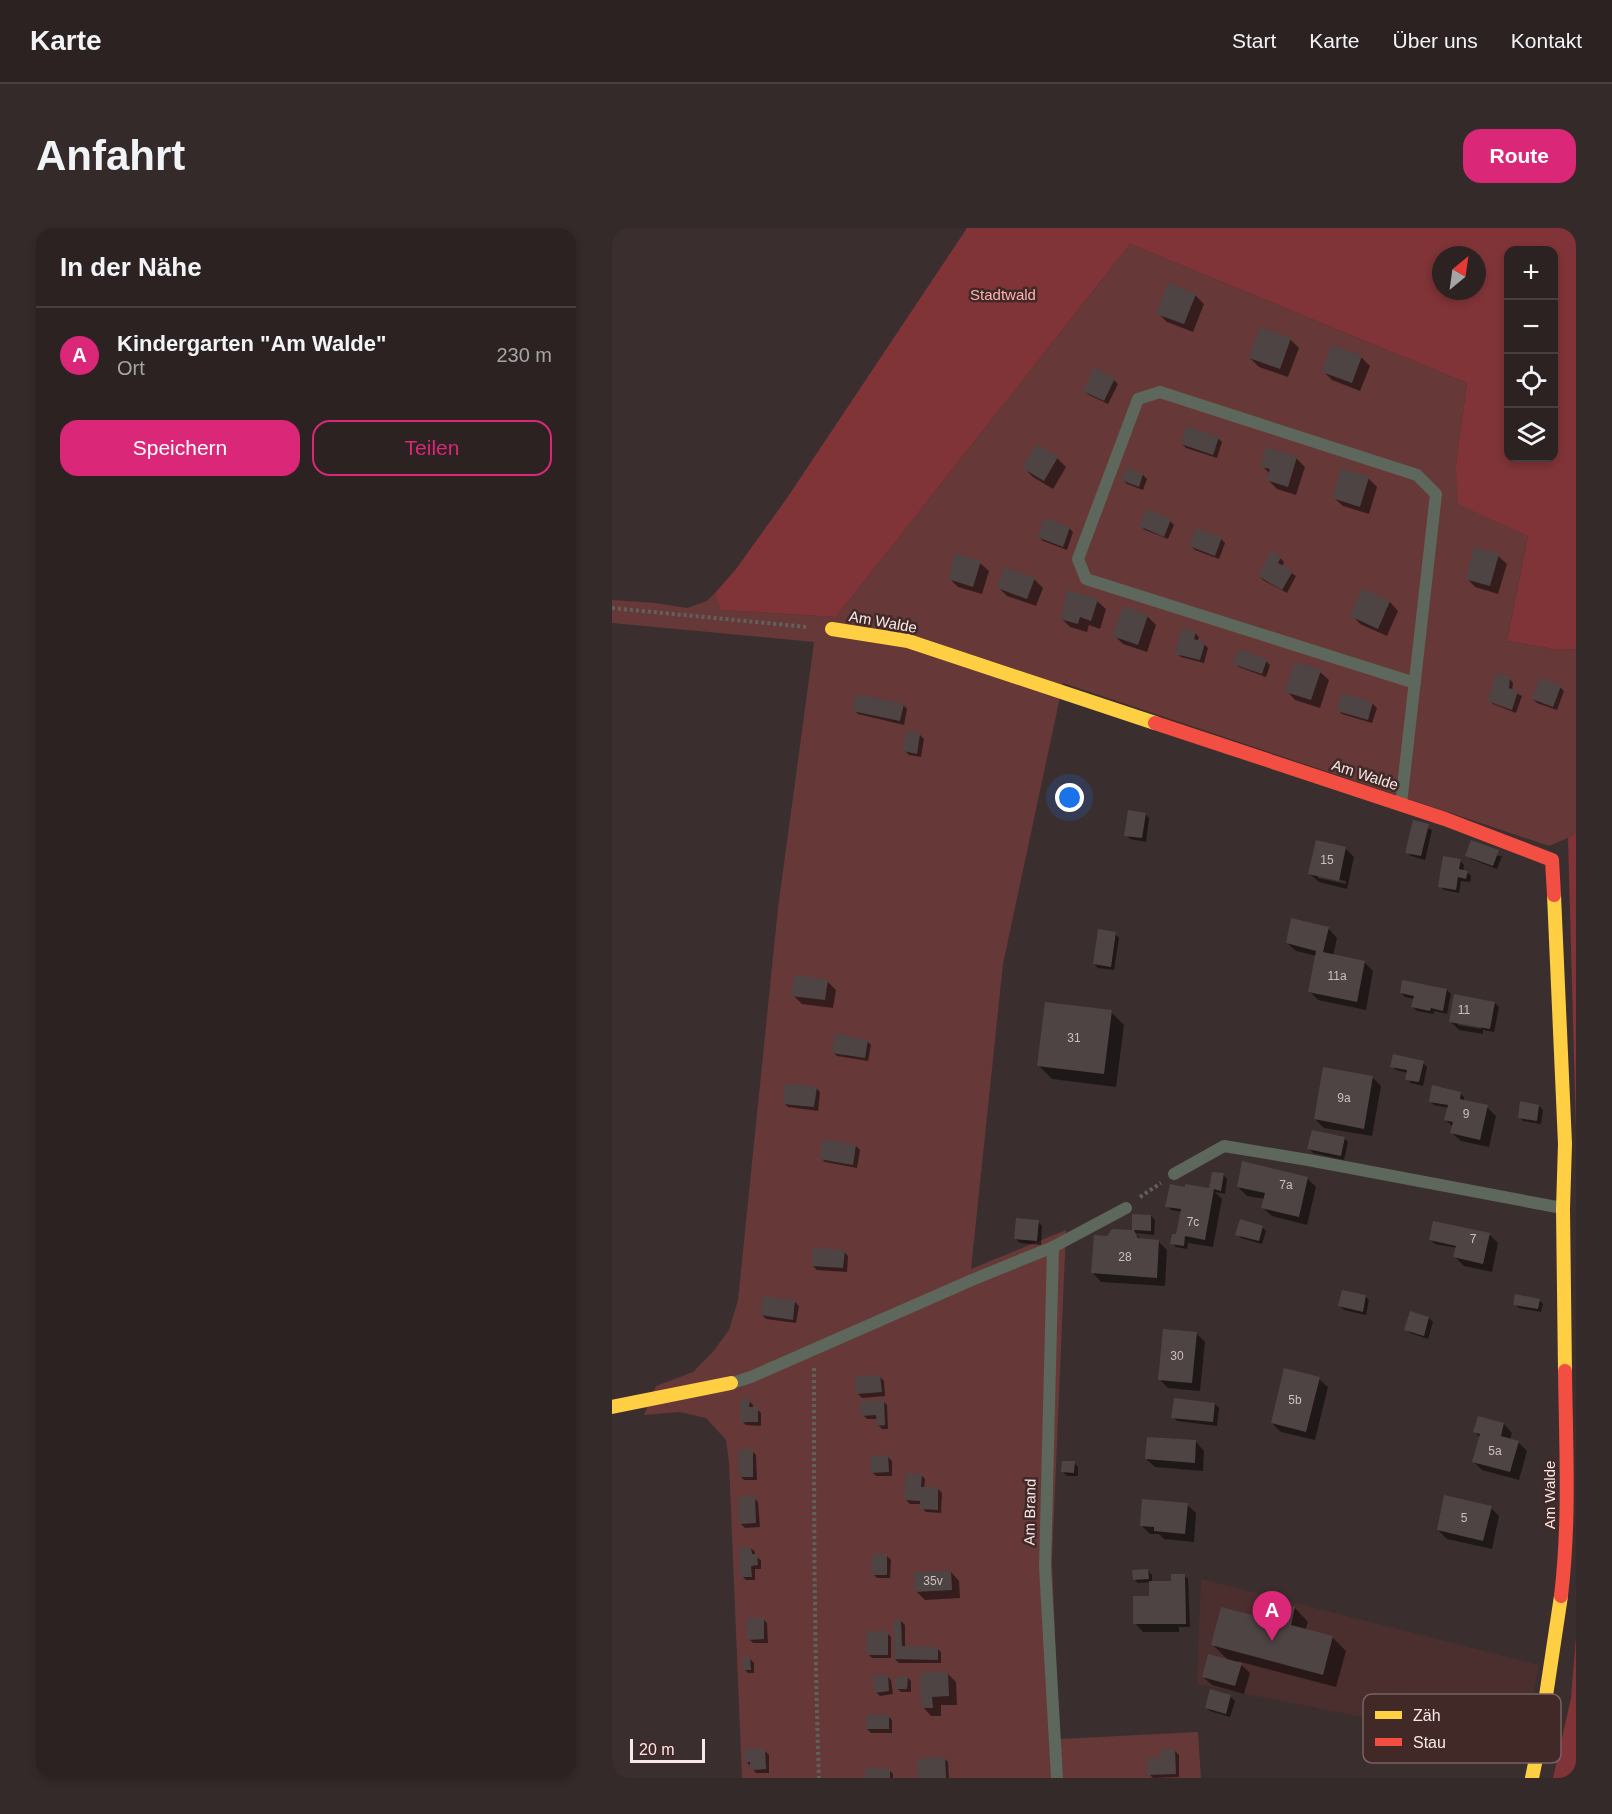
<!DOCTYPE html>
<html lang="de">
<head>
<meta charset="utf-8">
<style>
	:root { --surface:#2c2222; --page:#342a2a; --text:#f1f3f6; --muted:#a6a4a5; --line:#483f40; --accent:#db2777 }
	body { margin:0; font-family:Helvetica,sans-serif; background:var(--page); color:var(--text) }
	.controls { position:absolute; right:18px; top:18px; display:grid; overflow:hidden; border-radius:12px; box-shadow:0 3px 9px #0003 }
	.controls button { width:54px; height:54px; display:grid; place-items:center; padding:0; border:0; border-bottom:2px solid var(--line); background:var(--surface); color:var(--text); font:30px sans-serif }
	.compass { position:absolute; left:820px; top:18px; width:54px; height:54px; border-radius:50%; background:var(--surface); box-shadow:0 3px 9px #0003; rotate:29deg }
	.scale { position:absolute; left:18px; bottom:15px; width:75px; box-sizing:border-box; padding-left:6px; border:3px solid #f8e8e7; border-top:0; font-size:16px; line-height:21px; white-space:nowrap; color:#f8e8e7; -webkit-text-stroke:4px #412928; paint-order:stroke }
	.you { position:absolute; left:458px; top:570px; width:21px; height:21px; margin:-15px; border:4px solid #fff; border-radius:50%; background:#1a73e8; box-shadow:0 0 0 9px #1a73e833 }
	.badge { display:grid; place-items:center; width:39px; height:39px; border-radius:50%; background:var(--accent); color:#fff; font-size:20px; font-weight:700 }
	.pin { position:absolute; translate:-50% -50px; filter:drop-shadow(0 2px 3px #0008) }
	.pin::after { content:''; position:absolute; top:32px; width:21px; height:18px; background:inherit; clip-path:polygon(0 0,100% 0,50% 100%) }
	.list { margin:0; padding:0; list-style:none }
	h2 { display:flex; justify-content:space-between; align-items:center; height:78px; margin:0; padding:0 24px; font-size:26px }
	h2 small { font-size:20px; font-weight:400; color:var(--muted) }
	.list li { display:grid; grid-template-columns:39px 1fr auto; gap:18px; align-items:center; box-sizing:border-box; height:96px; padding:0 24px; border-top:2px solid var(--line) }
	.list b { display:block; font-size:22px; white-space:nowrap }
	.list p { margin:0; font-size:20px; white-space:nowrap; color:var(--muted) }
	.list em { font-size:20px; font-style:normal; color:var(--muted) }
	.actions { display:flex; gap:12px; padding:18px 24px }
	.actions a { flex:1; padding:14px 0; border:2px solid var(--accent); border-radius:18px; text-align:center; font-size:21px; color:var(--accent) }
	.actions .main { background:var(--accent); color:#fff }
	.icon { flex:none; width:33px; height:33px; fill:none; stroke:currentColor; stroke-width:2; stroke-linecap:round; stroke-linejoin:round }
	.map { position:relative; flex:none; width:964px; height:1550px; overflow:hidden; border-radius:18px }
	header { display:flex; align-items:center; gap:36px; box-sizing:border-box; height:84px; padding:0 30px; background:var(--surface); border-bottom:2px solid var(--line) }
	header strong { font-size:28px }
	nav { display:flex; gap:33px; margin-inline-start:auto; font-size:21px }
	.intro { display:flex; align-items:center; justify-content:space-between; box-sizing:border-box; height:144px; padding:0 36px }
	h1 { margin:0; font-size:42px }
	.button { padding:15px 27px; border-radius:18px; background:var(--accent); color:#fff; font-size:21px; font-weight:700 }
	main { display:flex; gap:36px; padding:0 36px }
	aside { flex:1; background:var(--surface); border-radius:18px; box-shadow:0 3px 9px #0003 }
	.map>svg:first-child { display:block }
</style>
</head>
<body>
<header>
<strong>Karte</strong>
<nav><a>Start</a><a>Karte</a><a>Über uns</a><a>Kontakt</a></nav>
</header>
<div class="intro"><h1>Anfahrt</h1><a class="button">Route</a></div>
<main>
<aside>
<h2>In der Nähe<small></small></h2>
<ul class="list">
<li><span class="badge">A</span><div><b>Kindergarten &quot;Am Walde&quot;</b><p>Ort</p></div><em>230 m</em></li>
</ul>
<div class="actions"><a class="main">Speichern</a><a>Teilen</a></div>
</aside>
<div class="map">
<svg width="964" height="1550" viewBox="0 0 964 1550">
	<rect width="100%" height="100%" fill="#3b2e2e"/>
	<!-- built -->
	<path fill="#4b2f2e" d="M589,1351L927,1437L910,1521L585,1456Z"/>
	<!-- green -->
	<path fill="#663838" d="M518,16L855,155L844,236L916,308L895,413L948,422L964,421V605L956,610L937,618L451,455L391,736L359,1041L454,1002L440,1332L447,1511L586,1504L589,1550H130L117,1235L114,1212L94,1190L67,1184L32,1187L44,1158L81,1144L100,1125L117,1102L126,1072L166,680L202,414L0,395V372L44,375L75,380L95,373L103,365L110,382L224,389Z"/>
	<!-- forest -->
	<path fill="#803437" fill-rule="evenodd" d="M355,0H964V421L948,422L895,413L916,308L846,276L844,236L855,155L518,16L224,389L109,382L103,365L124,341L175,270ZM897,22H942V230H897ZM829,27H865V63H829Z
		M964,605V903L956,610Z
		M964,1409V1550H941L959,1470Z"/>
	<!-- shadow -->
	<path fill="#0007" fill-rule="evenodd" d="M583,67L592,76L581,104L555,94L546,85Z
		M678,111L687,120L676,149L647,139L638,130Z
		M749,129L758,138L748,163L720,152L712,144Z
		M502,152L506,156L496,176L477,167L473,163Z
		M606,210L610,214L605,230L574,220L570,216Z
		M445,230L454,239L441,261L421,249L412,240Z
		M684,230L693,239L684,267L665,261L656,252L658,246L650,238Z
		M531,247L535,251L531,262L515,256L511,252Z
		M756,250L765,259L757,286L731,278L722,270Z
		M558,293L562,297L556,311L533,302L529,298Z
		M457,300L461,304L455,322L431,313L427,309Z
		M609,311L613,315L607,331L583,322L579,318Z
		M886,328L895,336L886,366L863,359L855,350Z
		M668,330L672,334L670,339L684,348L675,365L651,352L647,348Z
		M368,335L377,343L370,366L346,359L337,350Z
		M422,351L431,360L424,378L395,368L386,359Z
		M485,373L494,381L488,401L477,397L475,404L458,399L450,391Z
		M778,374L786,383L775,408L748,396L740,387Z
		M512,380L536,389L544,397L535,424L511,416L502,407Z
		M583,405L587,409L585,414L592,416L596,420L592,435L569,429L565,425Z
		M654,433L658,437L654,449L627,439L623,435Z
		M708,444L717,452L708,480L683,472L675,463Z
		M897,450L901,455L900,463L910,468L904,485L881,476L877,472Z
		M948,459L952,463L945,482L925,475L921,471Z
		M731,467L761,476L765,480L760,495L730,486L726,482Z
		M291,477L295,481L292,497L246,486L242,482Z
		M308,507L312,511L309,529L297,527L293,523Z
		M533,586L537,590L534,614L518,611L514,607Z
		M802,594L820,602L813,632L799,628L795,624Z
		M733,620L742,629L735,661L707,654L698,646ZM706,647L734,653V656L706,650Z
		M855,627L890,628L885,641L859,631Z
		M848,633L852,637L851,643L855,644L859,648L858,654L849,653L847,665L832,662L828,658Z
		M717,701L725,710L721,728L752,734L761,743L754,782L706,772L698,764L705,728L684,723L675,715Z
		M503,706L507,710L502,742L486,740L482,736Z
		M215,753L224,762L221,780L190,776L181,767Z
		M835,762L839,766L835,786L822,783V786L805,783L801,779L803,771L793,769L789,765Z
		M883,775L887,779L882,804L871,802V806L847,802L838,793ZM846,794L870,798L869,801L846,797Z
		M499,784L512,797L504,859L440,851L427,838Z
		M255,813L259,817L256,833L225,828L221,824Z
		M811,835L815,839L811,858L799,855L795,851L796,845L784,842L780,838Z
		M761,850L769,858L760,908L712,900L703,891Z
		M204,860L208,864L206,883L176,879L172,875Z
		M848,865L852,869V873L875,879L884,888L877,919L849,913L840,905L841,899L834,892L837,880L822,877L818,873Z
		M927,878L931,882L929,896L911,893L907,889Z
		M732,910L736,914L732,932L701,925L697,921Z
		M244,918L248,922L245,940L213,934L209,930Z
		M611,947L615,951L613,966L603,964L610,971L601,1019L576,1015L575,1021L564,1019L560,1015L565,1008L570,984L559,982L555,978L598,962Z
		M695,950L704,959L695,997L660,988L651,980L653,971L635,968L626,959Z
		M522,988H539L543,992L542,1007L523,1005L530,1012L546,1013L555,1022L553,1058L489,1054L481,1045L496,1010L521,1004Z
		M426,994L430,998L429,1017L408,1015L404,1011Z
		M650,999L654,1003L650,1016L629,1010L625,1006Z
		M877,1006L886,1015L880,1044L852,1038L843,1029L845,1020L823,1016L819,1012Z
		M232,1024L236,1028L235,1044L205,1042L201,1038Z
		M753,1068L757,1072L754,1087L732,1082L728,1078Z
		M927,1072L931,1076L929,1084L907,1080L903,1076Z
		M183,1074L187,1078L184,1095L154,1091L150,1087Z
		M817,1090L821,1094L816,1111L798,1105L794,1101Z
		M584,1105L593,1114L588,1163L556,1160L548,1152Z
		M268,1149L272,1153L273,1168L250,1170L246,1166Z
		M707,1151L716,1159L703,1212L669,1204L660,1195Z
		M137,1173L141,1177V1181H145L149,1185V1198L134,1197L130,1193Z
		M271,1173L275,1177L276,1201H270L266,1197V1191H255L251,1187Z
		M603,1176L607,1180L605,1198L565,1193L561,1189Z
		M892,1196L900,1205L898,1212L906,1214L915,1223L907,1252L870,1242L862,1234L868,1209L863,1204Z
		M584,1214L592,1223L591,1243L543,1239L534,1231Z
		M140,1223L144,1227L145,1252H132L128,1248Z
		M276,1229L280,1233V1248H264L260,1244Z
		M462,1235L466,1239V1248H455L451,1244Z
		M309,1247L313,1251L312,1261H326L330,1265L329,1285L314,1284L310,1280V1276H298L294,1272Z
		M142,1270L146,1274L148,1299L133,1300L129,1296Z
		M575,1277L584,1285L582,1314L552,1311L547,1306H538L529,1297Z
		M879,1280L887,1288L880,1321L835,1311L826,1302Z
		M139,1320L143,1324V1328L149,1332V1341H143V1352H134L130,1348Z
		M275,1328L279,1332L278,1350H265L261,1346Z
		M536,1343L540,1347V1355H558L572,1347L576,1351L578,1399H567V1404H531L523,1395L539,1370V1354L526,1355L522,1351Z
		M339,1344L347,1353L348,1370L313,1372L304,1363Z
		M683,1380L696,1394L693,1402L721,1410L734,1423L724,1459L625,1433L638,1445L632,1466L600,1457L591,1449L617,1433L600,1416L665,1395Z
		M151,1391L155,1395L156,1415H141L137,1411Z
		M289,1393L293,1397V1420H325L329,1424V1435H287L283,1431Z
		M275,1405L279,1409V1430H260L256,1426Z
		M138,1431L142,1435V1445H136L132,1441Z
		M336,1446L344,1454L345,1477H329V1488H319L311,1479Z
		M275,1448L279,1452L281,1466L268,1468L264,1464Z
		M295,1449L299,1453V1464H289L285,1460Z
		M599,1463L619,1469L623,1473L618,1489L598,1483L594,1480Z
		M276,1488L280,1492V1505H259L255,1501Z
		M153,1523L157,1527V1545H144L134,1533Z
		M563,1523L567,1527V1549L541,1550L537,1546L550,1531Z
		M332,1530L336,1534L337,1550H308Z
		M277,1542L281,1546V1550H255Z"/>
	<!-- building -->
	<path fill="#4f4444" d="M556,55L584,66L572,96L544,86Z
		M648,99L679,110L668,141L637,130Z
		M720,117L750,128L740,155L710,144Z
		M482,140L503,150L492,173L471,163Z
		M574,198L607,209L601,227L569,216Z
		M425,216L446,229L432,253L410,240Z
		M654,219L685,229L676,259L654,252L658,241L648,239Z
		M514,239L531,246L527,259L509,252Z
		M729,240L757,249L748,279L720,270Z
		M534,281L559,291L552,309L527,298Z
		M432,290L458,299L451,319L425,309Z
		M584,300L610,309L603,328L577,318Z
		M862,319L887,326L878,358L853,351Z
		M659,323L669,329L666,335L681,343L670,362L646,348Z
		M343,325L369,333L361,359L336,351Z
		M392,339L423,350L415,371L385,360Z
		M750,360L778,373L766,401L738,388Z
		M456,362L486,371L479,393L468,389L466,396L448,391Z
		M511,378L536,387L526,417L500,408Z
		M570,400L584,404L582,411L593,415L588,432L563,426Z
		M626,421L655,431L650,446L621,436Z
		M683,434L709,442L699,472L673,464Z
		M885,445L898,449L897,460L906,463L900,482L875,473Z
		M928,450L949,458L941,479L920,471Z
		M730,465L761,474L756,492L725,483Z
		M244,466L292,476L288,493L240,483Z
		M294,503L308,506L305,526L291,523Z
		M516,582L534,585L530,610L512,608Z
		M801,592L817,596L809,628L793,625Z
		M704,612L734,619L727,653L696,646Z
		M859,612L887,622L881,638L853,628Z
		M831,628L849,631L847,641L856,643L854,651L846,649L844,662L826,659Z
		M679,690L717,699L711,724L753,733L745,774L696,764L704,723L674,715Z
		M486,701L504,704L499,739L481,736Z
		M182,747L216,752L213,772L179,768Z
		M790,752L835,761L831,783L819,780L818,783L799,779L802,768L788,765Z
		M842,766L883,774L878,801L837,794Z
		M433,774L500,782L492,846L425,838Z
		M223,806L256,812L253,830L220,825Z
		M781,826L812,833L807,854L793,852L795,842L778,839Z
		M711,839L761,848L752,901L702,891Z
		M173,855L205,859L202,879L171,876Z
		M820,857L849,864L848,871L876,877L868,912L838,905L841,894L832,892L836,877L817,874Z
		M908,873L927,877L925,893L906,890Z
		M700,902L733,909L729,928L695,921Z
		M211,911L244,917L241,937L207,931Z
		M630,933L696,949L687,989L649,980L653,965L625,959Z
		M600,944L612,945L609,963L602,961L593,1012L573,1008L572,1018L558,1016L560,1006H564L569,981L553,979L558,956L573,959V956L597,960Z
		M520,986L539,987V1003L522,1002L526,1010L547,1012L545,1050L479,1045L482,1007L495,1008L500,1001L520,1002Z
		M404,990L427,992L425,1013L402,1011Z
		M628,991L651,998L647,1013L623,1007Z
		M821,993L878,1005L871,1036L841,1029L844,1018L817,1012Z
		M201,1020L233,1022L231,1040L200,1038Z
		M730,1062L754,1067L751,1084L726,1078Z
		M903,1066L928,1071L926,1081L901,1077Z
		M151,1068L183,1072L181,1092L148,1087Z
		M798,1083L817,1089L812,1108L792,1102Z
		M551,1101L585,1104L580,1155L546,1152Z
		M672,1140L708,1149L694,1204L659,1195Z
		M268,1147L270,1164L244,1166L243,1149Z
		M562,1170L603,1175L601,1194L559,1190Z
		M128,1171H138L137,1179H146V1194H128Z
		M272,1172L273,1197L265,1198L264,1187L249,1188L248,1173Z
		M866,1188L892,1195L889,1208L907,1213L898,1244L860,1234L868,1206L861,1204Z
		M535,1209L584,1212L583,1235L533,1231Z
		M141,1221V1249H127L126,1222Z
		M276,1227L277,1244L259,1245L258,1228Z
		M450,1233H463L462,1245L449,1244Z
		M294,1245L310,1246L309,1259H326V1282L308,1281V1273L292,1272Z
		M832,1267L880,1278L871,1313L825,1302Z
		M143,1268L144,1295L127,1296L126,1269Z
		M530,1271L576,1275L573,1306L542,1303V1299L528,1298Z
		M127,1319H139L140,1326H145L146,1337L139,1338L140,1349H128Z
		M260,1326H275V1347H259Z
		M536,1341L537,1351L521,1352L520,1342Z
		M339,1343L340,1362L303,1364L302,1344Z
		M559,1346H573L574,1396H521V1368H537V1353H559Z
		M668,1375L683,1379L679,1397L721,1408L711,1447L599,1417L609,1379L664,1393Z
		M135,1390H152V1411L135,1412Z
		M282,1392H289L290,1418L326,1419V1432L282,1431Z
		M255,1403H276V1427H255Z
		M596,1426L630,1435L623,1458L590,1449Z
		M130,1429H138L139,1442H131Z
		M336,1444L337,1468L320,1469L321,1480H309L308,1445Z
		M276,1447L277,1463L262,1465L261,1448Z
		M283,1448H296L295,1461H283Z
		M598,1461L619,1467L614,1486L593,1480Z
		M254,1487H277V1501H254Z
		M132,1521H153L154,1541L138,1542V1534H133Z
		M563,1521L564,1546L535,1547V1530H548V1522Z
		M333,1529L334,1550H306L305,1531Z
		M254,1540L278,1541V1550H254Z"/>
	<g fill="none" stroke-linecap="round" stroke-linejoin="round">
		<!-- path -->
		<path stroke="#5f625b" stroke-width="4" stroke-dasharray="3 3" stroke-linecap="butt" d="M0,380L195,399
			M528,969L549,955
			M202,1140C202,1277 202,1413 207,1550"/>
		<!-- lane -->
		<path stroke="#5d675b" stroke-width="12" d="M789,576L824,266L805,247L548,164L526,171L466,331L474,351L803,455
			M562,946L612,918L696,932L950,980
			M441,1019L433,1339L445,1550
			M120,1155L139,1149L360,1052L441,1019L514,980"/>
		<!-- slow -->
		<path stroke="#ffcf43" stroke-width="14" d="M220,401L296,413L543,495
			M942,667L953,916L951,981L953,1143
			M0,1179L119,1155
			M920,1550L926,1521L949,1368"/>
		<!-- jam -->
		<path stroke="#f24e42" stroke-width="14" d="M543,495L833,591L940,632L942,667
			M949,1368C958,1293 954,1218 953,1143"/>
	</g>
	<g text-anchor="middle" stroke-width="5" stroke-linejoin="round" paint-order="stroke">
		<!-- number labels -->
		<g font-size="12" fill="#cebfbe">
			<text x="715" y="636">15</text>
			<text x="725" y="752">11a</text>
			<text x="852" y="786">11</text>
			<text x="462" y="814">31</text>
			<text x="732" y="874">9a</text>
			<text x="854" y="890">9</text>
			<text x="674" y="961">7a</text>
			<text x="581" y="998">7c</text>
			<text x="861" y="1015">7</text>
			<text x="513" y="1033">28</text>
			<text x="565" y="1132">30</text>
			<text x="683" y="1176">5b</text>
			<text x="883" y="1227">5a</text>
			<text x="852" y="1294">5</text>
			<text x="321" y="1357">35v</text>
		</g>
		<!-- park labels -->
		<g font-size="15" fill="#fdb2b0" stroke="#412928">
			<text x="391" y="72">Stadtwald</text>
		</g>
		<!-- street labels -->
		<g font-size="15" fill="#f8e8e7" stroke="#412928">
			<text transform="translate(271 394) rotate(10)" y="5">Am Walde</text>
			<text transform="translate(753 547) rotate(18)" y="5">Am Walde</text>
			<text transform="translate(938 1267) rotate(-90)" y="5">Am Walde</text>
			<text transform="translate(418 1284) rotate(-89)" y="5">Am Brand</text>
		</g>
	</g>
	<!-- legend -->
	<rect x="751" y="1466" width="198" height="69" rx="9" fill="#412928" stroke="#786261" stroke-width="1.5"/>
	<rect x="763" y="1483" width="27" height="8" fill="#ffcf43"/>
	<rect x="763" y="1510" width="27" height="8" fill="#f24e42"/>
	<g font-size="16" fill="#f8e8e7">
		<text x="801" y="1493">Zäh</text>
		<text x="801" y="1520">Stau</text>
	</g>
</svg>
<div class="controls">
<button>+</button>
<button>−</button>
<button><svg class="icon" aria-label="locate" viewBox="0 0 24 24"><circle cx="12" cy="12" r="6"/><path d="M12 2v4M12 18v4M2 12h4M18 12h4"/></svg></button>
<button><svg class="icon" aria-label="layers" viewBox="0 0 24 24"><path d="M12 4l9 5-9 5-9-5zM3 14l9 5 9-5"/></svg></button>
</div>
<svg class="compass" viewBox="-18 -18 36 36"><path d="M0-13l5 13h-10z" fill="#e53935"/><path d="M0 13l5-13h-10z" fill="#a6a4a5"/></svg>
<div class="scale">20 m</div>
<div class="you"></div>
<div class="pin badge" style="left:660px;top:1413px">A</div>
</div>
</main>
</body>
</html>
